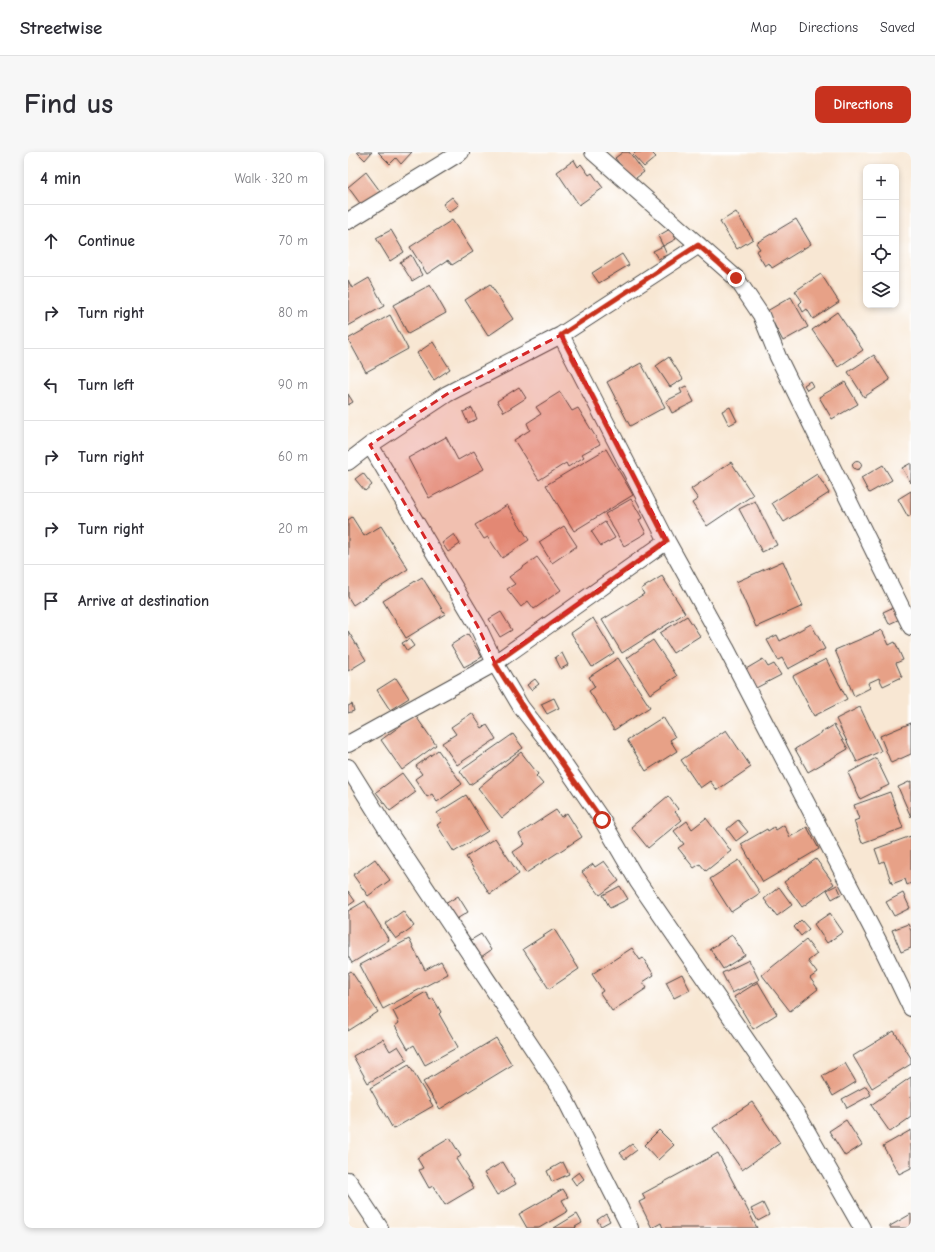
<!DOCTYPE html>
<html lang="en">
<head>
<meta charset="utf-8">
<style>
	:root { --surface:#fff; --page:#f7f7f7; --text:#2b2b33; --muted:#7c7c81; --line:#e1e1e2; --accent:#c8321e }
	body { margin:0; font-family:"Comic Neue",sans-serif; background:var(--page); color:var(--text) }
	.controls { position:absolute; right:12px; top:12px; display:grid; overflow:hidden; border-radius:8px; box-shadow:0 2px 6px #0003 }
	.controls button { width:36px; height:36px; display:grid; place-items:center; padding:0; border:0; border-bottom:1px solid var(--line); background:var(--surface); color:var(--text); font:20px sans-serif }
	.stop { position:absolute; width:12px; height:12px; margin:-9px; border:3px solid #c8321e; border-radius:50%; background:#fff }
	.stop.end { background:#c8321e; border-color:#fff; box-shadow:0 1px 4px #0008 }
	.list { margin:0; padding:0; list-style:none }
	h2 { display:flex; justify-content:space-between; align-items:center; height:52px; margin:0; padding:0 16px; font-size:17px }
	h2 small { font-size:13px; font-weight:400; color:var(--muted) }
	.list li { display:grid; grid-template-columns:26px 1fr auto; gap:12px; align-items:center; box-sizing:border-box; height:72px; padding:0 16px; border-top:1px solid var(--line) }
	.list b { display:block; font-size:15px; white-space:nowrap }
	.list em { font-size:13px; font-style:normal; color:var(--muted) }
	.icon { flex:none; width:22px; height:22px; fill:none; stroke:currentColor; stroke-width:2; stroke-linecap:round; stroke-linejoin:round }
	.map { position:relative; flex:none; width:563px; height:1076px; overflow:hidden; border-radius:8px }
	header { display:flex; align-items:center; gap:24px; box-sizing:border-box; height:56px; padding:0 20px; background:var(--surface); border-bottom:1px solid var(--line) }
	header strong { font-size:19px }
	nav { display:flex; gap:22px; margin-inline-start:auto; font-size:14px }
	.intro { display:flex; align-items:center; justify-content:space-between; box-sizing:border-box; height:96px; padding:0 24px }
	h1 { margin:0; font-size:28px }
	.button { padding:10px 18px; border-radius:8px; background:var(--accent); color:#fff; font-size:14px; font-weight:700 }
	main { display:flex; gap:24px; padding:0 24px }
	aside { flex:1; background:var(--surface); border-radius:8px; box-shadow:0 2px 6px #0003 }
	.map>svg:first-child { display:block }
</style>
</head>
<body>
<header>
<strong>Streetwise</strong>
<nav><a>Map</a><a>Directions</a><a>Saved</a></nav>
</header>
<div class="intro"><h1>Find us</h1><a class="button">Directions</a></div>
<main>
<aside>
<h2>4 min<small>Walk · 320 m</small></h2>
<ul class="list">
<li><svg class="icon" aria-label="ahead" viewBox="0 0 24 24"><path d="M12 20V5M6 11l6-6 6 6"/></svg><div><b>Continue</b></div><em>70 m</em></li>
<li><svg class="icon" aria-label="right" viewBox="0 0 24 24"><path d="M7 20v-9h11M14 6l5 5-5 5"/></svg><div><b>Turn right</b></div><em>80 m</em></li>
<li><svg class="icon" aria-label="left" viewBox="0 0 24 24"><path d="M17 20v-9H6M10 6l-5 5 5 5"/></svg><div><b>Turn left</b></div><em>90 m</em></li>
<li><svg class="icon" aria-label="right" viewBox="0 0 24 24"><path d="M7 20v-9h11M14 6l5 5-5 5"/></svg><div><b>Turn right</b></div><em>60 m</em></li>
<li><svg class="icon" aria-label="right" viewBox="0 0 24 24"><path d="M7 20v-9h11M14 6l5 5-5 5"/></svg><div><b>Turn right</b></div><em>20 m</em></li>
<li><svg class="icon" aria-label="arrive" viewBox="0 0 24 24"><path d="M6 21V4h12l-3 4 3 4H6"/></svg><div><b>Arrive at destination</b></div></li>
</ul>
</aside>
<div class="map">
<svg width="563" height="1076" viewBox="0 0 563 1076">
	<rect width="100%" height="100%" fill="#fff"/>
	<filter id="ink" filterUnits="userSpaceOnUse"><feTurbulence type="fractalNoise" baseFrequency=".025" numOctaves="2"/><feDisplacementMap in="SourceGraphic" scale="8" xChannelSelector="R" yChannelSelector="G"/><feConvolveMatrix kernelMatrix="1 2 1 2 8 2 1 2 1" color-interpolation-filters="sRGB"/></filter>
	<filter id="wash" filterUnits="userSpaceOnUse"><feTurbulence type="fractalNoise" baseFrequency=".012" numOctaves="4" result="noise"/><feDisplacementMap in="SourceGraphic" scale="16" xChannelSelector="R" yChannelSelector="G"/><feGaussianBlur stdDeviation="0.9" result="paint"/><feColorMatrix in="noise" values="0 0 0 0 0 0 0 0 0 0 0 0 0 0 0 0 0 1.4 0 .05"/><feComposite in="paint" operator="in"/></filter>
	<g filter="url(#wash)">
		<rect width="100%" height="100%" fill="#f8e7d3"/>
		<g id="blocks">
			<!-- building -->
			<path fill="#e7a187" d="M9,0H24L17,8Z
				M30,0H64L53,12L48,6L42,12Z
				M275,0H281L296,20L284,29L267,6Z
				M288,0H303L308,5L296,15L285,3Z
				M226,8L230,15L233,12L241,23L244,21L255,36L231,53L209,20Z
				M18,20L32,39L14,54L0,35Z
				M104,45L111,53L101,60L95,52Z
				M388,60L405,87L389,97L372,70Z
				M448,67L463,92L424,116L421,111L417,114L408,99L412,97L408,91Z
				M104,68L125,100L104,113L100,108L79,122L62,95Z
				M322,77L328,87L315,94L310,84Z
				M43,78L56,100L42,109L28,86Z
				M315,94L319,103L310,107L305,99Z
				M274,102L281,113L251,131L244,121Z
				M63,103L74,123L64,129L52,110Z
				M473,122L491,150L465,167L459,157L455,160L451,152L454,149L447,139Z
				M21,126L36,154L0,174V128L4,136Z
				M142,132L165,167L140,184L117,148Z
				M82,133L98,161L60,182L45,153Z
				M443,145L460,175L435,189L419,159Z
				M489,160L515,198L490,215L464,178Z
				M42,163L60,197L18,220L0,187Z
				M85,190L102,217L86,228L69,201Z
				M526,203L542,228L516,245L500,220Z
				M321,205L335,227L322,235L308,214Z
				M293,211L317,255L282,274L259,230Z
				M462,229L465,234L459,238L456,233Z
				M497,230L510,252L484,267L471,245Z
				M338,234L346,250L324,261L318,249L334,241L332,237Z
				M171,235L178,246L156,260L149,249Z
				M212,240L224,259L230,256L252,292L234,302L236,305L220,315L218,311L191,328L166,288L182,278L179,271L193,262L188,255Z
				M0,242L5,250L0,253Z
				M382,255L389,269L381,273L374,259Z
				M124,256L129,267L120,271L115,260Z
				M98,285L110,308L126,299L136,317L81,346L60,306Z
				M258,297L285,343L226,379L198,333Z
				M504.5 313a4.5 4.5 0 1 1 9 0a4.5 4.5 0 1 1-9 0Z
				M383,310L405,343L359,374L344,351L350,347L343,337Z
				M563,311V331L554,316Z
				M535,313L544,328L521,341L513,326Z
				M15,321L24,333L17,339L7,327Z
				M469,322L481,341L436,370L424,351Z
				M563,339V363L560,365L550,347Z
				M283,347L294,366L291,368L298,381L276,394L257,362Z
				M407,349L429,393L414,400L391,357Z
				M159,353L181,388L154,406L140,385L136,387L127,373Z
				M4,365L16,384L33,374L60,417L5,453L0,445V368Z
				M257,370L267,386L253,394L243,379Z
				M216,374L229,394L204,411L191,390Z
				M106,382L112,392L100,400L94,391Z
				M189,405L213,438L186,457L180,449L173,455L159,437L167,432L161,425Z
				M435,409L455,454L408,475L388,430Z
				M314,424L337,461L274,501L254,468L296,442L293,437Z
				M74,425L97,462L58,486L35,449Z
				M548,454L554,466L541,472L535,460Z
				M153,460L164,478L152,485L141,467Z
				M339,464L352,484L325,501L312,481Z
				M245,466L266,501L244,515L223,481Z
				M463,472L477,497L440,517L434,506L430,508L419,488L429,483L432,489Z
				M534,478L541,493L547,490L555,508L548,511L554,525L535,534L531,526L520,531L522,536L506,544L487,498Z
				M0,479L18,508L0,519Z
				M120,482L134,505L116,515L103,493Z
				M61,487L66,494L59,499L54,491Z
				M305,488L329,524L302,542L279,506Z
				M214,501L220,513L213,517L207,505Z
				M270,506L302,555L266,578L241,539L247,535L241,525Z
				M415,507L420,515L426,512L433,523L408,536L398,517Z
				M478,507L499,547L466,564L445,524Z
				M48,526L61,546L42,558L29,538Z
				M187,527L191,532L183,538L179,533Z
				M206,546L211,556L199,562L193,552Z
				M4,552L6,559L0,561V554Z
				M512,555L533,599L509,610L488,567Z
				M124,561L134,576L139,573L148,587L109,613L94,591L108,582L103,575Z
				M67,563L88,593L54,618L33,588Z
				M315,565L327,585L322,588L329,599L298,619L279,588Z
				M563,571V602L543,611L532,584Z
				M486,573L500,597L460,620L447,597Z
				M378,578L403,615L369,638L362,629L352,636L333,608Z
				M165,582L175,596L122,633L112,619Z
				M90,598L114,632L89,650L84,642L79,645L67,627L74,622L68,614Z
				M173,600L190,622L188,624L195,632L154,666L130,636Z
				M528,606L541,633L512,647L500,621Z
				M54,621L68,640L42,659L28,640Z
				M563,629V665L550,635Z
				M542,640L555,676L514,691L506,669L511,667L506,653Z
				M118,643L140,679L106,700L89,673L94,669L89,661Z
				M320,644L330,657L327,660L334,668L300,696L283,675Z
				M208,658L213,665L219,661L234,685L178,721L165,700L177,692L171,682Z
				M358,666L383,699L358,719L352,712L346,716L330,696L336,692L326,679L339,669L344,677Z
				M390,668L400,680L388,689L379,677Z
				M436,673L442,685L459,675L471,697L415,730L393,692L419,677L420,679L426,675L428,678Z
				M563,684V731L559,733L557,727L544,732L536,709L532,711L527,697Z
				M147,686L171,722L142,742L118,705Z
				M27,707L42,728L20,744L5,723Z
				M468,707L486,732L454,755L436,730Z
				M391,708L412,741L383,760L362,727Z
				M256,709L271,729L252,743L234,720L245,712L247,715Z
				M489,733L493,742L484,747L479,738Z
				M272,734L280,747L262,756L255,743Z
				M431,735L444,753L429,764L416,747Z
				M0,739L7,749L0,754Z
				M555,741L562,756L546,764L538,750Z
				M110,744L120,760L107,768L97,752Z
				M17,749L41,788L4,811L0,804V759Z
				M55,759L66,774L48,787L37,772Z
				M482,761L495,780L479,791L466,772Z
				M453,768L461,777L453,784L446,775Z
				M560,772L563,779V796L553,800L544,778Z
				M206,777L231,817L201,837L175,797Z
				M133,782L143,798L133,805L123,788Z
				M384,783L397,803L375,817L362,797Z
				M61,787L77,818L93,809L100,822L35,857L12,813Z
				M458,788L469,802L460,809L469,821L462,826L470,837L442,859L414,823Z
				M284,796L292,808L295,806L306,823L295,830L299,836L264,859L252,841L255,839L244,822Z
				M401,808L411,828L384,841L374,821Z
				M3,819L30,860L0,879V821Z
				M334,822L342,838L326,846L318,830Z
				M410,830L429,862L405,877L386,845Z
				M78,840L82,848L85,846L93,860L91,862L110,895L77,913L66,893L60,897L47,874L51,871L45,859Z
				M546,879L563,906V912L524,936L505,904Z
				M148,886L164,913L92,957L75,930Z
				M35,887L42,899L50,894L59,908L20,931L5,904Z
				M497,911L508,930L485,944L474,924Z
				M61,913L85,954L45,977L22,936Z
				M563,925V965L542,980L523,953Z
				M518,934L523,943L499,956L494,947Z
				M404,950L432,991L394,1018L365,976Z
				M498,968L514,993L497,1004L481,979Z
				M311,978L326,993L310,1008L296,993Z
				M563,978V1016L551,1022L535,994Z
				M102,986L113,1004L108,1007L126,1036L97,1053L85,1034L81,1036L71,1018L75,1016L69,1006Z
				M284,992L289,998L277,1007L272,1001Z
				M370,1001L409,1076H315L313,1071L304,1076L291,1050L297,1047L294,1042Z
				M155,1010L168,1032L149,1043L136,1021Z
				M215,1010L221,1022L204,1030L199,1019Z
				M231,1020L236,1027L228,1033L223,1026Z
				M215,1037L220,1045L214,1048L220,1059L191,1076H179L171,1062Z
				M415,1051L421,1063L410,1069L403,1057Z
				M229,1062L234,1071L227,1075L228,1076H206Z
				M258,1062L262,1069L253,1074L249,1068Z
				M563,1062V1076H542V1074Z"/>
		</g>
	</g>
	<g filter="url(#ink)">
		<use href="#blocks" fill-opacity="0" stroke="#4a4744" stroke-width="1"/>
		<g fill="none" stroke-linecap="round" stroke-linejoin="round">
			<!-- minor casing -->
			<g stroke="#4a4744" stroke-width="18">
				<path id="minor" d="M245,0L388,126L413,163L430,205L563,475
					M0,69L113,0
					M213,183L319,389L378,496L534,796L563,856
					M22,293L129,473L147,511L173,555L202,592L254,668L290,730L448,960L514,1076
					M0,310L22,293L99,242L213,183L351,93
					M0,592L147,511L319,389
					M0,615L38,676L213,939L282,1076
					M0,1028L32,1076"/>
			</g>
			<!-- minor -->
			<use href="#minor" stroke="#fff" stroke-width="16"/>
		</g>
	</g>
	<g fill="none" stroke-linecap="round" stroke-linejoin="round" filter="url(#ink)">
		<!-- route -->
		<path stroke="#c8321e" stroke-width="5" d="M254,668C218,616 179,565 147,511L319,389L213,183L350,93L388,126"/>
	</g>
	<!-- marked area -->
	<path fill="#d62828" fill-opacity="0.2" stroke="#d62828" stroke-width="3" stroke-dasharray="8 5" stroke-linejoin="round" d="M213,183L319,389L147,511L129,473L22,293L99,242Z"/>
</svg>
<div class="controls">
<button>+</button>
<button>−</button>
<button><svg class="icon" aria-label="locate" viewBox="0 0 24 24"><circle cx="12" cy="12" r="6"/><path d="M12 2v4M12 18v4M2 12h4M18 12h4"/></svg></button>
<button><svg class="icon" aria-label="layers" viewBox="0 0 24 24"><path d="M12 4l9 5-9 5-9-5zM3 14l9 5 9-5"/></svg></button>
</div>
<div class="stop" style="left:254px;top:668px"></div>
<div class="stop end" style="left:388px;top:126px"></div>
</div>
</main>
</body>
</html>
